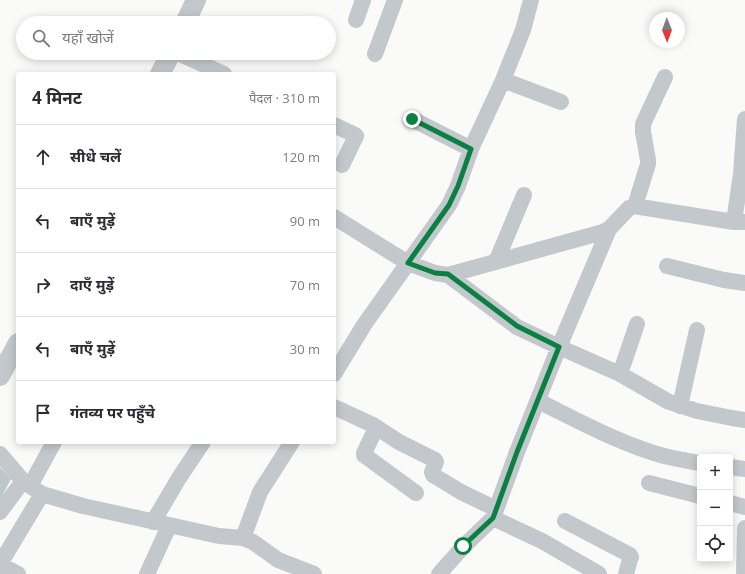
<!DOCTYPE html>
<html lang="hi">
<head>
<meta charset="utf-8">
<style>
	:root { --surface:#fff; --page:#f2f2f3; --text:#2b2b33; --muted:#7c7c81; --line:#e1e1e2 }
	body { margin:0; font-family:"Open Sans","Noto Sans Devanagari",sans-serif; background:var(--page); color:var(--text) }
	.controls { position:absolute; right:12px; bottom:12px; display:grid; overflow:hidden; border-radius:4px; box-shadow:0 2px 10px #0003 }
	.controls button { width:36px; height:36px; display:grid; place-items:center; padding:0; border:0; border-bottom:1px solid var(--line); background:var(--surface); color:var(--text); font:20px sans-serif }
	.compass { position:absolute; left:649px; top:12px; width:36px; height:36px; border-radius:50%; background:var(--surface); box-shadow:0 2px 10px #0003; rotate:179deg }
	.stop { position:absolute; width:12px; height:12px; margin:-9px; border:3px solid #0b8043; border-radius:50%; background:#fff }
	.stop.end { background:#0b8043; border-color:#fff; box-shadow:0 1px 4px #0008 }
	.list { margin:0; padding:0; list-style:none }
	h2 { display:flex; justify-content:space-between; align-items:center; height:52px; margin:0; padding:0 16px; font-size:17px }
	h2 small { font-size:13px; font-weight:400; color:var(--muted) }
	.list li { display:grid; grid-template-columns:26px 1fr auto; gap:12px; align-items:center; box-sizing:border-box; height:64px; padding:0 16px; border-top:1px solid var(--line) }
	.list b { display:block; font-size:15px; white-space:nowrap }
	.list em { font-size:13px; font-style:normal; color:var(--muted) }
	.icon { flex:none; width:22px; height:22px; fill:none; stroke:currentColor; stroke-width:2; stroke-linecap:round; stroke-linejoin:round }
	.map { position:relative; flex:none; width:745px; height:574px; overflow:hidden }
	.search { position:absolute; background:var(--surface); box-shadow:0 2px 10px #0003; left:16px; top:16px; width:320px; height:44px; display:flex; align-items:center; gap:10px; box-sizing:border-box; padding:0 14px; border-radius:22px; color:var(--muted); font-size:15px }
	.panel { position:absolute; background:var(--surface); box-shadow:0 2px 10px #0003; left:16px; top:72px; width:320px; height:372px; border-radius:4px }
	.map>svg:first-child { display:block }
</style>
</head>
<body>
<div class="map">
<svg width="745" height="574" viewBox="0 0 745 574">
	<rect width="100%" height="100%" fill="#fafaf8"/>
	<!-- water -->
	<path fill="#bbc7cb" d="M0,467L11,479L0,500Z"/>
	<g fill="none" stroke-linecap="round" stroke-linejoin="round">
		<!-- minor -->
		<path stroke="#c3c8cc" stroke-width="16" d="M356,20L363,0
			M178,53L224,74
			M375,54L395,0
			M503,80L561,102
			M412,119L471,149
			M334,125L355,135L356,136L342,165
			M635,206L648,164V160L643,132V124L665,77
			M334,217L408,263L435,273L448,275L517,327L559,347L620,374L669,402L697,411L732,418L745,420
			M734,222L741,174L745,119
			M496,262L524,195
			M667,266L724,280L745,283
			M448,275L513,257L603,232L609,229L629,208L634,206L734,222H745
			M334,374L364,325L449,205L458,186L471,149L503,80L523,30L531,0
			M620,374L637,324
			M538,401C579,421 620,444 664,456C676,459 688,461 700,463
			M680,406L697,330
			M334,407L373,425L376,427L375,430L364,453V455L416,493
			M376,427L399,442L435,460L436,462L432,472L433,475L461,492L496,509
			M0,454L23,481L0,512
			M730,467L745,469
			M23,481L42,494L83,506L219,536L243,538L253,542L278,560L314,574
			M649,483L700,496
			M30,486L54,442
			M730,503L745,507
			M493,518L517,452L559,347L609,229
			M565,521L630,555L631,557L630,559L626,574
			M153,522L179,478L203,442
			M243,538L260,492L292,442
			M0,564L42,494
			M0,565L18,574
			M147,574L169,526
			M439,574L463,547L493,518L542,541L599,574
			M744,574L745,528"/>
		<!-- tertiary -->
		<path stroke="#c3c8cc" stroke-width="20" d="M185,23L196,0
			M160,74L171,53
			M0,376L18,343"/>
	</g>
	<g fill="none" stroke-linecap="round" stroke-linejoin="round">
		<!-- route -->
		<path stroke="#0b8043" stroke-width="5" d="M412,119L471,149L458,186L449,205L408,263L435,273L448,274L517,326L559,347L517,452L493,518L463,546"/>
	</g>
</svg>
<div class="controls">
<button>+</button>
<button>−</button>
<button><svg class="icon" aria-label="locate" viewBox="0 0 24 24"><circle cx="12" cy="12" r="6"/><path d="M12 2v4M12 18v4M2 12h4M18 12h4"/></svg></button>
</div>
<svg class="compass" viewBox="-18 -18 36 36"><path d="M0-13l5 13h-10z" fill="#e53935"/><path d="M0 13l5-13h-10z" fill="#7c7c81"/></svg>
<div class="stop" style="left:463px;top:546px"></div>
<div class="stop end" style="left:412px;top:119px"></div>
<div class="search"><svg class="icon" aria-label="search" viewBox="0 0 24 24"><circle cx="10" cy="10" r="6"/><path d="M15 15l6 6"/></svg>यहाँ खोजें</div>
<section class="panel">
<h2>4 मिनट<small>पैदल · 310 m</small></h2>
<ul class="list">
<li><svg class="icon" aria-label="ahead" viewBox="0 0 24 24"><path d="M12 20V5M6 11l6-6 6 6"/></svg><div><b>सीधे चलें</b></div><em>120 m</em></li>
<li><svg class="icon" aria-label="left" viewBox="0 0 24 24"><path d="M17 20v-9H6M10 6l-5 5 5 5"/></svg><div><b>बाएँ मुड़ें</b></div><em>90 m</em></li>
<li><svg class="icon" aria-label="right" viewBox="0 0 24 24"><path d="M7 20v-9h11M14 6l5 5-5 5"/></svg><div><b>दाएँ मुड़ें</b></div><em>70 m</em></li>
<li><svg class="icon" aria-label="left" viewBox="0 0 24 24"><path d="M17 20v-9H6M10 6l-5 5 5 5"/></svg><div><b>बाएँ मुड़ें</b></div><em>30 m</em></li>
<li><svg class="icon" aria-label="arrive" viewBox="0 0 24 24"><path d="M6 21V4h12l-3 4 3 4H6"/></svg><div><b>गंतव्य पर पहुँचे</b></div></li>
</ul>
</section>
</div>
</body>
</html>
